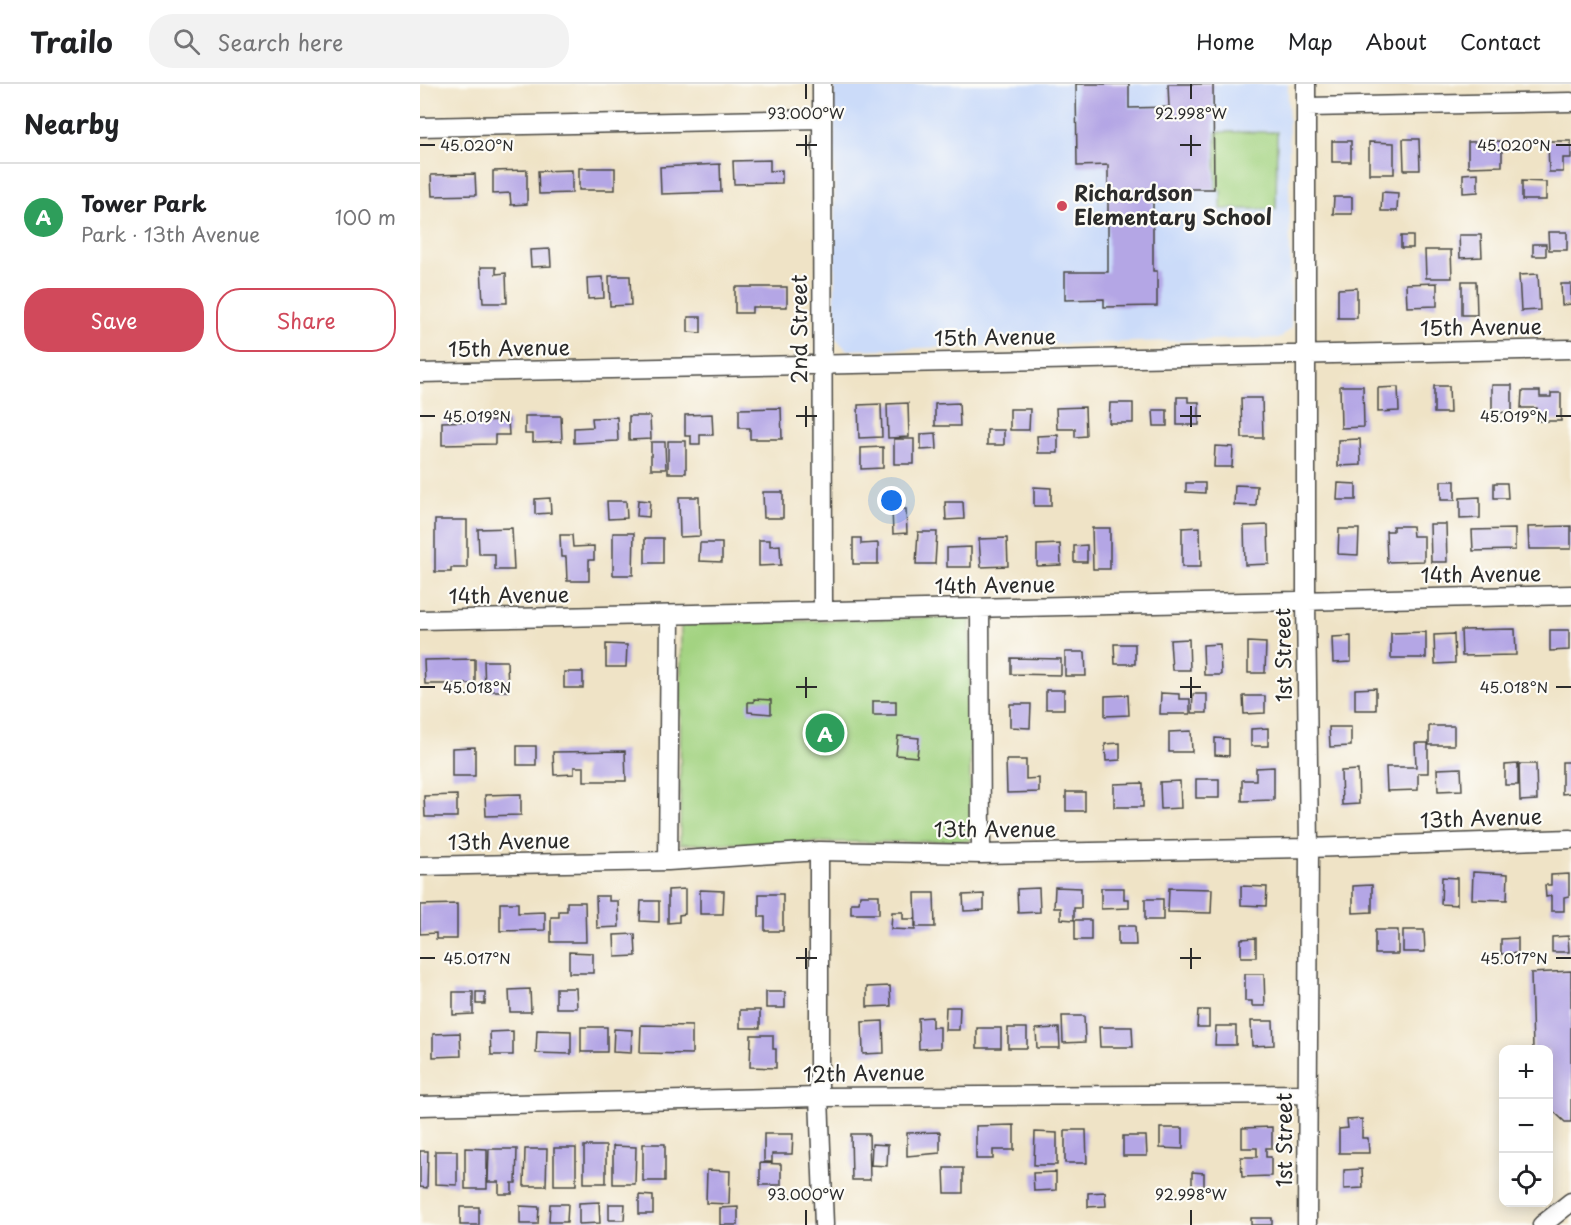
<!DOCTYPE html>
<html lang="en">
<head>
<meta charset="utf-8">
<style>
	:root { --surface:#fff; --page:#f2f2f2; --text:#202124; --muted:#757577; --line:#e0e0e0; --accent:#d1495b }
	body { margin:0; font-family:"Playpen Sans",sans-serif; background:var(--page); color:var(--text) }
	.controls { position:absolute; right:18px; bottom:18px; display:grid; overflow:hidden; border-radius:12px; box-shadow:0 3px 15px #0003 }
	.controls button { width:54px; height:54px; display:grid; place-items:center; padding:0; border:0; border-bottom:2px solid var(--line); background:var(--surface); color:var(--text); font:30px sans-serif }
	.you { position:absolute; left:472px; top:417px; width:21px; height:21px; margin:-15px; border:4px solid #fff; border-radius:50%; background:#1a73e8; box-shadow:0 0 0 9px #1a73e833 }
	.badge { display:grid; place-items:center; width:39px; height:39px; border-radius:50%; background:var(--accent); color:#fff; font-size:20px; font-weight:700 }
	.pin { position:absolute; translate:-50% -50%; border:3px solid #fff; box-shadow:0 2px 6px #0006 }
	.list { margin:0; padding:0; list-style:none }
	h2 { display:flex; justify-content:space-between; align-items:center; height:78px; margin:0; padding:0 24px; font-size:26px }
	h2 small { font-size:20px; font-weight:400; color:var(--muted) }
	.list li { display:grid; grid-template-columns:39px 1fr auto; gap:18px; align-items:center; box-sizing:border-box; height:108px; padding:0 24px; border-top:2px solid var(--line) }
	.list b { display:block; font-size:22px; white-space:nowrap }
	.list p { margin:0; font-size:20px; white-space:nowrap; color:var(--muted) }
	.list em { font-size:20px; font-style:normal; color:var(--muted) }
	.actions { display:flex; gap:12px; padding:18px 24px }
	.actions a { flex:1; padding:14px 0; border:2px solid var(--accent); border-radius:24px; text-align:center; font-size:21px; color:var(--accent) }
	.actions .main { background:var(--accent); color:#fff }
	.icon { flex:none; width:33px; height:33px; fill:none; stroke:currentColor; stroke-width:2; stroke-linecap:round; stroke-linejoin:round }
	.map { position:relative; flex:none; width:1151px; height:1141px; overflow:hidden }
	header { display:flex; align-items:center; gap:36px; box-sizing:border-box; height:84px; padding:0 30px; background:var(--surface); border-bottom:2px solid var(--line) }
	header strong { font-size:28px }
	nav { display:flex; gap:33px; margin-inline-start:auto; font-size:21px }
	.search { width:420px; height:54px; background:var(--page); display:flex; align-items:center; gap:15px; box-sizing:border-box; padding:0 21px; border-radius:24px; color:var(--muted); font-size:22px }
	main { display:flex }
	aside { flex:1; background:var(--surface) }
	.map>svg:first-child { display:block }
</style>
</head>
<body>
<header>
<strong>Trailo</strong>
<div class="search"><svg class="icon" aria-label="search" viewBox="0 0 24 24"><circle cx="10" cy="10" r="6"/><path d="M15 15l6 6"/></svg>Search here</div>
<nav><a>Home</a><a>Map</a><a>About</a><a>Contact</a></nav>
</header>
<main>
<aside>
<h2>Nearby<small></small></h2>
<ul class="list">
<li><span class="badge" style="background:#2e9e5b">A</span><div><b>Tower Park</b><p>Park · 13th Avenue</p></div><em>100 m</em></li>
</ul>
<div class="actions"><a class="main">Save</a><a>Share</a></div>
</aside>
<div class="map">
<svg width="1151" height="1141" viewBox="0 0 1151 1141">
	<rect width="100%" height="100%" fill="#fdfcf7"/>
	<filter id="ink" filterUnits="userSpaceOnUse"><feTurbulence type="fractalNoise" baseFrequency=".0167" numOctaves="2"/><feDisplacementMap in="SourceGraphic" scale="12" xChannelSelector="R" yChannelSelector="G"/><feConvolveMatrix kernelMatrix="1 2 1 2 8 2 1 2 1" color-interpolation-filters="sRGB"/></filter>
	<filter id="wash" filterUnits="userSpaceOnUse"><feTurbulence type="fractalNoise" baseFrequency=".008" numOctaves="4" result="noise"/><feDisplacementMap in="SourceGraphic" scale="24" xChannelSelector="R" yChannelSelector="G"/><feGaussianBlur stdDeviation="1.35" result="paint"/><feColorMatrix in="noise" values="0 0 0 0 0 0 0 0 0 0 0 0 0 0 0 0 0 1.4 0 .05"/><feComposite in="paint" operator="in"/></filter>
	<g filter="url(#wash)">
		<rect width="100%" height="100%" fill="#efe3c6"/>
		<!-- built -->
		<path fill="#cbdbf9" d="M414,0H868L871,244L861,254L427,266L415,254Z"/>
		<!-- green -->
		<path fill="#a3d381" stroke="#677f56" stroke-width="1.5" d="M796,48H857L856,125H801V106L796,105Z
			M550,533V757L260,760L261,540Z"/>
		<g id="blocks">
			<!-- building -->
			<path fill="#b4a6e5" d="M656,0H709V24L749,23L748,0H793L794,105H759V112H733V187H737V222L684,223V215L645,216V188H688V81L657,82Z
				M983,55H999L1000,86H984Z
				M912,57H931V78H912Z
				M1082,57V82L1048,83V58Z
				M1128,57H1151V74H1143V88H1129Z
				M949,58L974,59V90H949Z
				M350,76V87L362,86V99L314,100L313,77Z
				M300,80L301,108L241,110L240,83Z
				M159,84H195V106H159Z
				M107,86V120L91,121L90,109L73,110V87Z
				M152,86V109L119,110L118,87Z
				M1058,89V108L1043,109V90Z
				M55,90L56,111L12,112L11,91Z
				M1102,97L1126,98V116H1102Z
				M962,108L978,109L977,127H961Z
				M914,113H932V130H913Z
				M1128,148H1147V166H1129Z
				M1039,151H1061L1062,173L1040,174Z
				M981,152H993V164H981Z
				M1113,160H1126V172H1113Z
				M130,165L131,182L111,183L110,166Z
				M1005,166H1031L1032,194H1006Z
				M61,183H76V190L86,189L87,219H63Z
				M1118,190L1120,226L1101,227L1099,191Z
				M189,192H210L211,221L190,222Z
				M183,193L184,214L168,215L167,194Z
				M1042,197H1056L1057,231H1042Z
				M1017,199V222L987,223L986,200Z
				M1141,200H1151V220L1142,221Z
				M315,203H367V223H332V229H315Z
				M937,204V234H918V205Z
				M268,233H281V249L268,248Z
				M1072,301H1092V328L1072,329Z
				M920,302H943L944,343L921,344Z
				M1014,302H1029L1030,329H1014Z
				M978,303L979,327L958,328V304Z
				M1102,307H1120V313H1131V309H1141V337H1117V324H1101Z
				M757,313H768V318H779V341H757Z
				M821,314H842L843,354H822Z
				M488,319L489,353L468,354L467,320Z
				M539,319L540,342H515V320Z
				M690,319H713V339H689Z
				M461,320L462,353L439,354L438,321Z
				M665,323L666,352L655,353V345H637L636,324Z
				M361,324L362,355H330V344H319V325Z
				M590,325H610L609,346H590Z
				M733,326H747V342H734Z
				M292,330L293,351H280V360H271V352H265V331Z
				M105,332H141L142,357L113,358V350H105Z
				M209,332H230L231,355L209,356Z
				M197,333L198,357L154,359V344L173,343L172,334Z
				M88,336L89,351H75V360L22,361V338Z
				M567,346H584V361H567Z
				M516,349L517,365L501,366V350Z
				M638,351V369H618L617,352Z
				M474,355H494V380H474Z
				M940,355L941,381L918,382V356Z
				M248,357H266V389H248Z
				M231,358H245L246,385H231Z
				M795,362L813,363L812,383H794Z
				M463,363V384L441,385V364Z
				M1021,397H1035V416H1021Z
				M766,399H785V409L766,408Z
				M918,399L936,400V416H917Z
				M1074,399H1087L1088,414H1074Z
				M815,401L837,402L836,422L814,421Z
				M614,403L631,404V422H614Z
				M343,408H363V434H344Z
				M259,413H279L280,452L260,453Z
				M1060,413V434L1040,435V414Z
				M130,414L131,429L115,430V415Z
				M218,416L230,417L229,433L217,432Z
				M187,417H206L207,434L188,435Z
				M525,418H543L544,435L526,436Z
				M472,425H486L487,449L473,450Z
				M15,436H47V484H31V488H15Z
				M1010,440H1026L1027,478H1011Z
				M848,441L849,480L825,481L824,442Z
				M973,442H992L993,452H1004V477L967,478L966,447H973Z
				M1151,442V465H1109L1108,443Z
				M780,443L781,483H762V444Z
				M92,444L94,486H75V470H59L58,445Z
				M672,444H690V485H673Z
				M919,445H939L938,471L918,470Z
				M1095,445V466L1053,467L1052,446Z
				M498,448H517L515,480H496Z
				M193,449H214L213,491H193Z
				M140,451H152L153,463L174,462V476H169V497H147L146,473H141Z
				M225,454H243V479H225Z
				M433,454H441V460L458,459V480H433Z
				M587,454L588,482L561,483L559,455Z
				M339,456H350V462L360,461L361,481L339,482Z
				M280,459H302V478L279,477Z
				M640,460L641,481L617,482V461Z
				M667,461V478H654V462Z
				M551,463V483H527V464Z
				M1095,545L1096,571L1042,572L1041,546Z
				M1130,546H1149V566L1130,567Z
				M1006,548V574H971V549Z
				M1034,550L1035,579L1015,580L1014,551Z
				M931,552V578L913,579L912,553Z
				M769,555L770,586H752L750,556Z
				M828,558L846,559L845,589H828Z
				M186,560L207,561L206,583H186Z
				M694,560H715V580H695Z
				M800,560L801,591H784L783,561Z
				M645,568H665L666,592H645Z
				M591,574L641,575V591L591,590Z
				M55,575V600H5L4,576Z
				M64,577H87L88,607H65Z
				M144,588H163V604H144Z
				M956,604V626H935V605Z
				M626,606H644V625H626Z
				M741,609L759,610V615H770V630H740Z
				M773,610H787V629H772Z
				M708,611L709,631L685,632V612Z
				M823,612H845V629L824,630Z
				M334,615L351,616V630L328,628V618H334Z
				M453,617H476V631H453Z
				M590,620H611L610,644L590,643Z
				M1009,642H1034V661H1009Z
				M909,643H931V662L910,663Z
				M848,644V662H831V645Z
				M771,647L772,668H749V648Z
				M478,652L499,654L497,673L476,671Z
				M795,654L809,655V672L795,671Z
				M700,659V676L686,677L685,660Z
				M995,659H1008V689H998V706L967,707L966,683H996Z
				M97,662H116V681H97Z
				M55,663V692H32V664Z
				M205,667L206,697H164V683H154V690L134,691L133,668Z
				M586,676H606V695L619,694V708L587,709Z
				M1142,678H1151V709L1142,710Z
				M1098,680V701H1085V681Z
				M1099,680H1116L1117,716L1100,717Z
				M854,683V716L822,717V696H836V684Z
				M1041,684L1042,706L1018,707L1017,685Z
				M938,686L939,720L922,721L921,687Z
				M776,695H799V714H776Z
				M760,697L761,724L741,725L740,698Z
				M723,699V723H694V700Z
				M646,708H665V727H646Z
				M101,710V731L66,732L65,711Z
				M37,711V733H5L4,712Z
				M1053,788L1088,790L1087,816L1052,815Z
				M1149,790V812L1144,813V827H1131V812L1126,813L1125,801H1131V791Z
				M1022,793L1037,794V821L1021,820Z
				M952,801V828L933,829V802Z
				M821,802L847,803L846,822L821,821Z
				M635,803L661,804V824H654V836L641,835V824H634Z
				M619,804L620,828L598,829L597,805Z
				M681,804H704V815H709V824L681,825Z
				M749,804L792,805L791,829L748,828Z
				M265,805V830L259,831V838L248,839V806Z
				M280,806L304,807L303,830H280Z
				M495,809H514L515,843H496Z
				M339,810H363V847H345V833H339Z
				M564,810V826L544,827L543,811Z
				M440,811H459V830H431V819H439Z
				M176,812H189V817H198L199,843L177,844Z
				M725,815H743V836H725Z
				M221,817H239V838L220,837Z
				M147,818H165L166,858H131V833H139V827H147Z
				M80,819H98V829L125,828V846L80,847Z
				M37,820V855H16V849L0,850V821Z
				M472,828H483V835H495V846L471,845Z
				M655,836H671V856H655Z
				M698,842H715L716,861H698Z
				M955,846H978V870H955Z
				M983,846H1004L1005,868H983Z
				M215,850L216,872L195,873L194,851Z
				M1148,852L1149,868H1132V853Z
				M836,854V873H821V855Z
				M1098,854V869L1081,870V855Z
				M149,868L173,869V889H149Z
				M1151,887V1038H1145L1128,1022V966H1113L1111,889Z
				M825,890H844L845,922H832V917H825Z
				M470,902L471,922L447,923V903Z
				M136,904H156L157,924H136Z
				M110,905L111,928H90L89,906Z
				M33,908H53V930L33,931Z
				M56,908H65V920H56Z
				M346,908H365V924H346Z
				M526,923H540L539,946H525Z
				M320,926H340V944H320Z
				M778,926H789V943H777Z
				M642,932H664L665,958L643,959Z
				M512,933V943H520V964L499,965L498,934Z
				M463,937L464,969L443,970L442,938Z
				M831,937H853L854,961L832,962Z
				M221,941L272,942V970L220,969Z
				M796,942H816V961H795Z
				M161,943H187V968H161Z
				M679,943H712L713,963H680Z
				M557,944H581V964H557Z
				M588,944H607V964H588Z
				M639,944L640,964H617L616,945Z
				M194,945L212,946L211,969L193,968Z
				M117,946L151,947V970L116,969Z
				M93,947V971H71L70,948Z
				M40,949L41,972L13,973V950Z
				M331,951H353V965H356V984L330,983Z
				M942,1035V1054H948L949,1069H919V1045L928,1044L927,1036Z
				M594,1041V1066H573V1075H556V1042Z
				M852,1043V1064H846V1073H851V1092L822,1093L821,1073H837V1064H822V1044Z
				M740,1044H763V1065L740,1064Z
				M645,1046H666L667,1079H645Z
				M520,1048V1069L487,1072V1049Z
				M615,1048L637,1049V1081H614Z
				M344,1050H373L372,1070H352V1078H344Z
				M431,1050H449L450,1096H432Z
				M703,1052H726L727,1072H703Z
				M223,1060H245V1097H223Z
				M452,1060L468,1061L467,1082L451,1081Z
				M164,1062H186V1099H164Z
				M193,1062L216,1063L215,1100H193Z
				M45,1064L67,1065V1105H45Z
				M134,1064H156V1101H134Z
				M69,1065H97L96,1099H92V1110H79V1098H68Z
				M105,1065H127L126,1102H104Z
				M0,1067H8L7,1104L0,1103Z
				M15,1067H37V1101L15,1100Z
				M340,1079L361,1080V1101H340Z
				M524,1084H543V1109H525Z
				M942,1085L943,1104L924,1105V1086Z
				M287,1086L310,1087L309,1120L286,1119Z
				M636,1088V1106L614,1107L613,1089Z
				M772,1088L784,1089V1105H772Z
				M685,1108L686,1122L668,1123V1109Z
				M219,1111L233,1112V1130H219Z
				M179,1118L180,1139L159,1140V1119Z
				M130,1120H148L147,1138H129Z
				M189,1120H205L204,1136H189Z
				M100,1122L119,1123L118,1140H100Z
				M40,1123H59V1141H40Z
				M318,1123V1141H300V1124Z
				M831,1134H852V1141H831Z"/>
		</g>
	</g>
	<g filter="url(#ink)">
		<use href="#blocks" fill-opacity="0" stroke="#484742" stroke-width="1.5"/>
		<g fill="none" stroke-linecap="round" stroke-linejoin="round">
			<!-- minor casing -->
			<g stroke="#484742" stroke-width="21">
				<path id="minor" d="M402,0L403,527
					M886,0V517L889,764L887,1141
					M887,23L1151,18
					M0,43L402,35
					M0,289L1151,265
					M560,525L561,770
					M0,536L1151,511
					M399,767V1013L404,1141
					M248,777L250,531
					M0,782L248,777L399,767L561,770L889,764L1151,755
					M0,1022L399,1013L888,1010
					M1122,1141L1151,1118"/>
			</g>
			<!-- minor -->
			<use href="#minor" stroke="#fff" stroke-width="18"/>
		</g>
	</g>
	<!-- ticks -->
	<path fill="none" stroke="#2b2b2b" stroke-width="2" d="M386,0V15M771,0V15M386,51V72M771,51V72M0,61H15M376,61H397M760,61H781M1136,61H1151M386,322V343M771,322V343M0,332H15M376,332H397M760,332H781M1136,332H1151M386,593V614M771,593V614M0,603H15M376,603H397M760,603H781M1136,603H1151M386,864V885M771,864V885M0,874H15M376,874H397M760,874H781M1136,874H1151M386,1126V1141M771,1126V1141"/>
	<!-- markers -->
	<circle fill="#d1495b" stroke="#fdfcf7" stroke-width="2" cx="642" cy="122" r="6"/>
	<g text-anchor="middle" stroke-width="4.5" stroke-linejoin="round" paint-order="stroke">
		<!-- poi labels -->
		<g font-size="21" font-weight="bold" fill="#2b2b2b" stroke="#fdfcf7" text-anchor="start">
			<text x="654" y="117">Richardson<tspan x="654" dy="24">Elementary School</tspan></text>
		</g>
		<!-- street labels -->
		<g font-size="21" fill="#2b2b2b" stroke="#fdfcf7">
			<text transform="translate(1061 244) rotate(-1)" y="7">15th Avenue</text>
			<text transform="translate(380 245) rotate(-90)" y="7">2nd Street</text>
			<text transform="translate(575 254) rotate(-1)" y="7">15th Avenue</text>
			<text transform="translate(89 265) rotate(-1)" y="7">15th Avenue</text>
			<text transform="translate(1061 491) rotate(-1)" y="7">14th Avenue</text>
			<text transform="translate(575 502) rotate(-1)" y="7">14th Avenue</text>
			<text transform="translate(89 512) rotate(-1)" y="7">14th Avenue</text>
			<text transform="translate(864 571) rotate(-91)" y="7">1st Street</text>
			<text transform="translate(1061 735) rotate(-2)" y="7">13th Avenue</text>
			<text x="575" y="753">13th Avenue</text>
			<text transform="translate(89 758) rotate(-1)" y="7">13th Avenue</text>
			<text transform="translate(444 990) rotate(-1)" y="7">12th Avenue</text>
			<text transform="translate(865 1056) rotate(-90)" y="7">1st Street</text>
		</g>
	</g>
	<g font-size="15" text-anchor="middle" fill="#2b2b2b" stroke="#fdfcf7" stroke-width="4.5" stroke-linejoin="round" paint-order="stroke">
		<text x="386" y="35">93.000°W</text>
		<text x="771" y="35">92.998°W</text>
		<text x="57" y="67">45.020°N</text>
		<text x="1094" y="67">45.020°N</text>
		<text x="57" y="338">45.019°N</text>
		<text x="1094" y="338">45.019°N</text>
		<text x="57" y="609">45.018°N</text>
		<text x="1094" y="609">45.018°N</text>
		<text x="57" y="880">45.017°N</text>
		<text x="1094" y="880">45.017°N</text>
		<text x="386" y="1116">93.000°W</text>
		<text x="771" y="1116">92.998°W</text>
	</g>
</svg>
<div class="controls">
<button>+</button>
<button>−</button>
<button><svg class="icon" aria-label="locate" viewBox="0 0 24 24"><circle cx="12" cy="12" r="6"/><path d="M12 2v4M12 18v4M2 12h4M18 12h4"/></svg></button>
</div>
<div class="you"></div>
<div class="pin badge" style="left:405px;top:649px;background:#2e9e5b">A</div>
</div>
</main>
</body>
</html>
